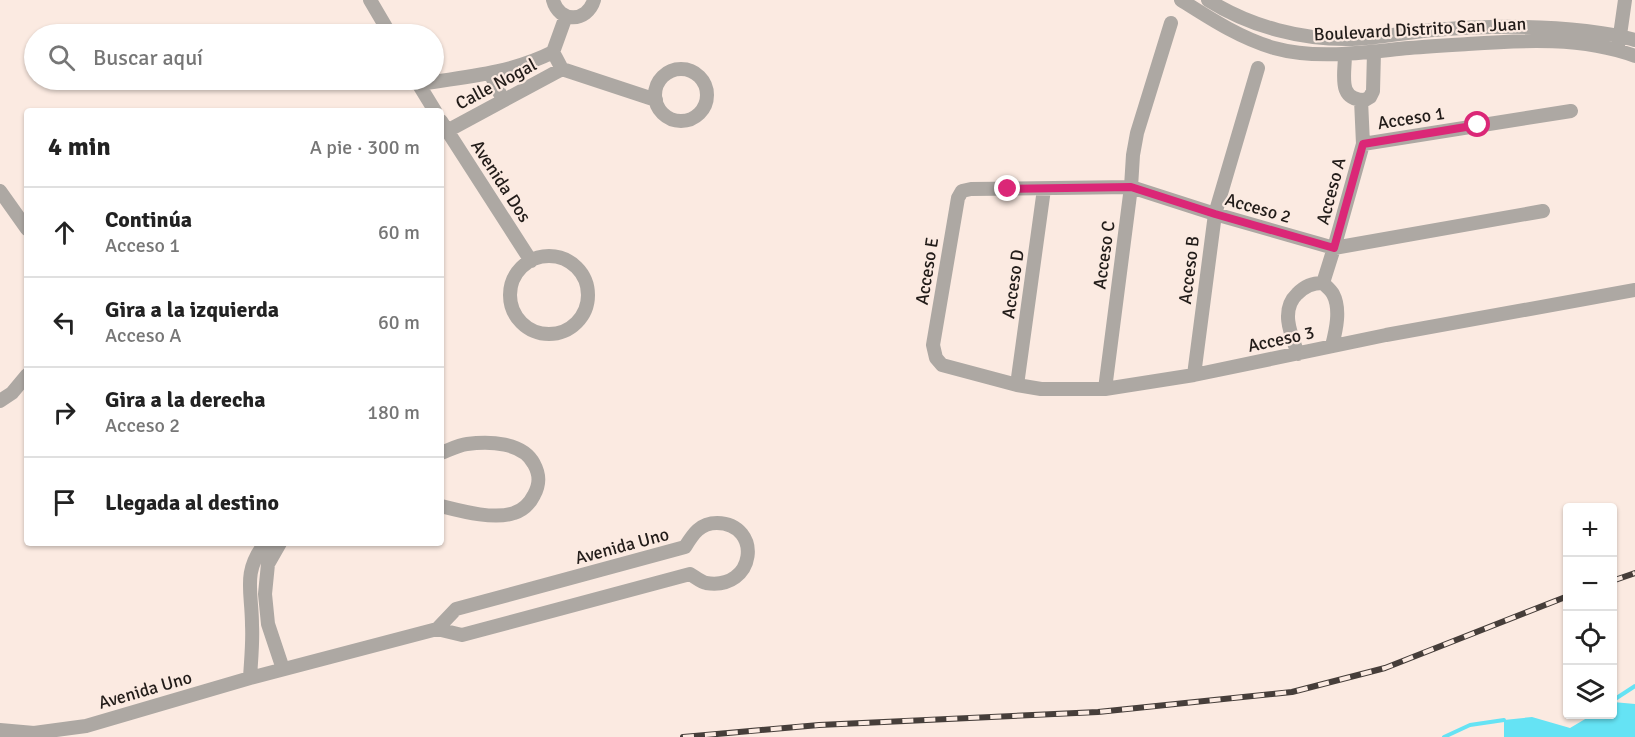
<!DOCTYPE html>
<html lang="es">
<head>
<meta charset="utf-8">
<style>
	body { margin:0; font-family:Signika,sans-serif; background:#f2f2f2; color:#222 }
	.controls { position:absolute; right:18px; bottom:18px; display:grid; overflow:hidden; border-radius:6px; box-shadow:0 2px 4px #0004 }
	.controls button { width:54px; height:54px; display:grid; place-items:center; padding:0; border:0; border-bottom:2px solid #e0e0e0; background:#fff; color:#222; font:30px sans-serif }
	.stop { position:absolute; width:18px; height:18px; margin:-14px; border:4px solid #db2777; border-radius:50%; background:#fff }
	.stop.end { background:#db2777; border-color:#fff; box-shadow:0 2px 6px #0008 }
	.list { margin:0; padding:0; list-style:none }
	h2 { display:flex; justify-content:space-between; align-items:center; height:78px; margin:0; padding:0 24px; font-size:26px }
	h2 small { font-size:20px; font-weight:400; color:#767676 }
	.list li { display:grid; grid-template-columns:39px 1fr auto; gap:18px; align-items:center; box-sizing:border-box; height:90px; padding:0 24px; border-top:2px solid #e0e0e0 }
	.list b { display:block; font-size:22px; white-space:nowrap }
	.list p { margin:0; font-size:20px; white-space:nowrap; color:#767676 }
	.list em { font-size:20px; font-style:normal; color:#767676 }
	.icon { flex:none; width:33px; height:33px; fill:none; stroke:currentColor; stroke-width:2; stroke-linecap:round; stroke-linejoin:round }
	.map { position:relative; flex:none; width:1635px; height:737px; overflow:hidden }
	.search { position:absolute; background:#fff; box-shadow:0 2px 4px #0004; left:24px; top:24px; width:420px; height:66px; display:flex; align-items:center; gap:15px; box-sizing:border-box; padding:0 21px; border-radius:33px; color:#767676; font-size:22px }
	.panel { position:absolute; background:#fff; box-shadow:0 2px 4px #0004; left:24px; top:108px; width:420px; height:438px; border-radius:6px }
	.map>svg:first-child { display:block }
	.water { fill:#65e3f4 }
	.lines { fill:none; stroke-linecap:round; stroke-linejoin:round }
	.stream { stroke:#65e3f4; stroke-width:4 }
	.minor { stroke:#ada8a3; stroke-width:14 }
	.rail-casing { stroke:#463e3a; stroke-width:6 }
	.rail { stroke:#fbeae1; stroke-width:4; stroke-dasharray:11; stroke-linecap:butt }
	.route { stroke:#db2777; stroke-width:8 }
	.labels { text-anchor:middle; stroke-width:4.5; stroke-linejoin:round; paint-order:stroke }
	.street-label { font-size:18px; fill:#221c19; stroke:#fbeae1 }
</style>
</head>
<body>
<div class="map">
<svg width="1635" height="737" viewBox="0 0 1635 737">
	<rect width="100%" height="100%" fill="#fbeae1"/>
	<path class="water" d="M1613,702L1635,704V737H1504V720L1532,717L1570,728L1592,715L1612,714Z"/>
	<g class="lines">
		<path class="stream" d="M1612,701L1635,686
			M1444,737L1470,725L1504,720"/>
		<path class="minor" d="M370,0L390,34
			M553,0C559,23 587,23 594,0
			M1181,0C1211,19 1240,38 1274,48C1317,60 1366,52 1409,48C1429,46 1449,45 1468,44C1523,40 1583,37 1635,56
			M1208,0C1251,27 1302,40 1352,39C1380,38 1407,32 1434,30C1485,26 1535,25 1586,31C1602,33 1619,35 1635,40
			M566,16L553,52L562,69L656,100
			M1619,42L1625,0
			M1345,54C1345,75 1337,100 1365,100L1370,97L1373,91L1374,52
			M655 95a26 26 0 1 1 52 0a26 26 0 1 1-52 0Z
			M490,73L503,100
			M416,80L435,111
			M419,84C465,77 512,73 553,52
			M441,121L531,261
			M447,131L562,69
			M1363,144L1571,111
			M0,191L27,229
			M1543,211L1334,248L1215,214L1131,187L971,189L962,191L958,198L933,345L936,358L942,365L1017,385L1041,389H1105L1194,375L1386,335L1635,290
			M510 295a39 39 0 1 1 78 0a39 39 0 1 1-78 0Z
			M1323,283L1334,248L1363,144L1361,100
			M1298,354C1291,335 1280,310 1297,294C1305,286 1312,283 1323,283C1326,286 1331,290 1333,294C1341,309 1336,330 1332,346
			M1194,375L1215,214L1258,68
			M1017,385L1044,189
			M1105,389L1131,187L1133,155L1137,133L1171,23
			M0,401L12,393L27,375
			M441,453C449,450 459,445 467,444C489,441 523,442 534,464C540,475 540,484 534,495C530,503 524,510 514,513C494,520 461,511 441,506
			M280,543L268,564L265,594L268,624L283,669
			M250,678C251,660 253,642 252,625C252,591 242,573 265,543
			M0,730L34,733L86,726L250,678L437,629L462,635L690,574C695,577 701,582 706,583C756,591 763,524 717,523C700,523 693,534 685,547L456,609L437,629"/>
		<defs>
			<path id="rail" d="M1612,581L1635,573
				M683,737L819,725L1098,712L1292,692L1385,668L1568,596"/>
		</defs>
		<use href="#rail" class="rail-casing"/>
		<use href="#rail" class="rail"/>
	</g>
	<g class="lines">
		<path class="route" d="M1008,189L1131,187L1215,214L1334,248L1363,144L1478,125"/>
	</g>
	<g class="labels">
		<g class="street-label">
			<text transform="translate(1420 29) rotate(-3)" y="6">Boulevard Distrito San Juan</text>
			<text transform="translate(496 84) rotate(-28)" y="6">Calle Nogal</text>
			<text transform="translate(1411 118) rotate(-9)" y="6">Acceso 1</text>
			<text transform="translate(501 181) rotate(57)" y="6">Avenida Dos</text>
			<text transform="translate(1331 191) rotate(-75)" y="6">Acceso A</text>
			<text transform="translate(1258 208) rotate(16)" y="6">Acceso 2</text>
			<text transform="translate(1104 255) rotate(-82)" y="6">Acceso C</text>
			<text transform="translate(1189 270) rotate(-83)" y="6">Acceso B</text>
			<text transform="translate(927 271) rotate(-81)" y="6">Acceso E</text>
			<text transform="translate(1013 284) rotate(-82)" y="6">Acceso D</text>
			<text transform="translate(1281 339) rotate(-12)" y="6">Acceso 3</text>
			<text transform="translate(622 546) rotate(-15)" y="6">Avenida Uno</text>
			<text transform="translate(145 690) rotate(-16)" y="6">Avenida Uno</text>
		</g>
	</g>
</svg>
<div class="controls">
<button>+</button>
<button>−</button>
<button><svg class="icon" aria-label="locate" viewBox="0 0 24 24"><circle cx="12" cy="12" r="6"/><path d="M12 2v4M12 18v4M2 12h4M18 12h4"/></svg></button>
<button><svg class="icon" aria-label="layers" viewBox="0 0 24 24"><path d="M12 4l9 5-9 5-9-5zM3 14l9 5 9-5"/></svg></button>
</div>
<div class="stop" style="left:1478px;top:125px"></div>
<div class="stop end" style="left:1008px;top:189px"></div>
<div class="search"><svg class="icon" aria-label="search" viewBox="0 0 24 24"><circle cx="10" cy="10" r="6"/><path d="M15 15l6 6"/></svg>Buscar aquí</div>
<section class="panel">
<h2>4 min<small>A pie · 300 m</small></h2>
<ul class="list">
<li><svg class="icon" aria-label="ahead" viewBox="0 0 24 24"><path d="M12 20V5M6 11l6-6 6 6"/></svg><div><b>Continúa</b><p>Acceso 1</p></div><em>60 m</em></li>
<li><svg class="icon" aria-label="left" viewBox="0 0 24 24"><path d="M17 20v-9H6M10 6l-5 5 5 5"/></svg><div><b>Gira a la izquierda</b><p>Acceso A</p></div><em>60 m</em></li>
<li><svg class="icon" aria-label="right" viewBox="0 0 24 24"><path d="M7 20v-9h11M14 6l5 5-5 5"/></svg><div><b>Gira a la derecha</b><p>Acceso 2</p></div><em>180 m</em></li>
<li><svg class="icon" aria-label="arrive" viewBox="0 0 24 24"><path d="M6 21V4h12l-3 4 3 4H6"/></svg><div><b>Llegada al destino</b></div></li>
</ul>
</section>
</div>
</body>
</html>
